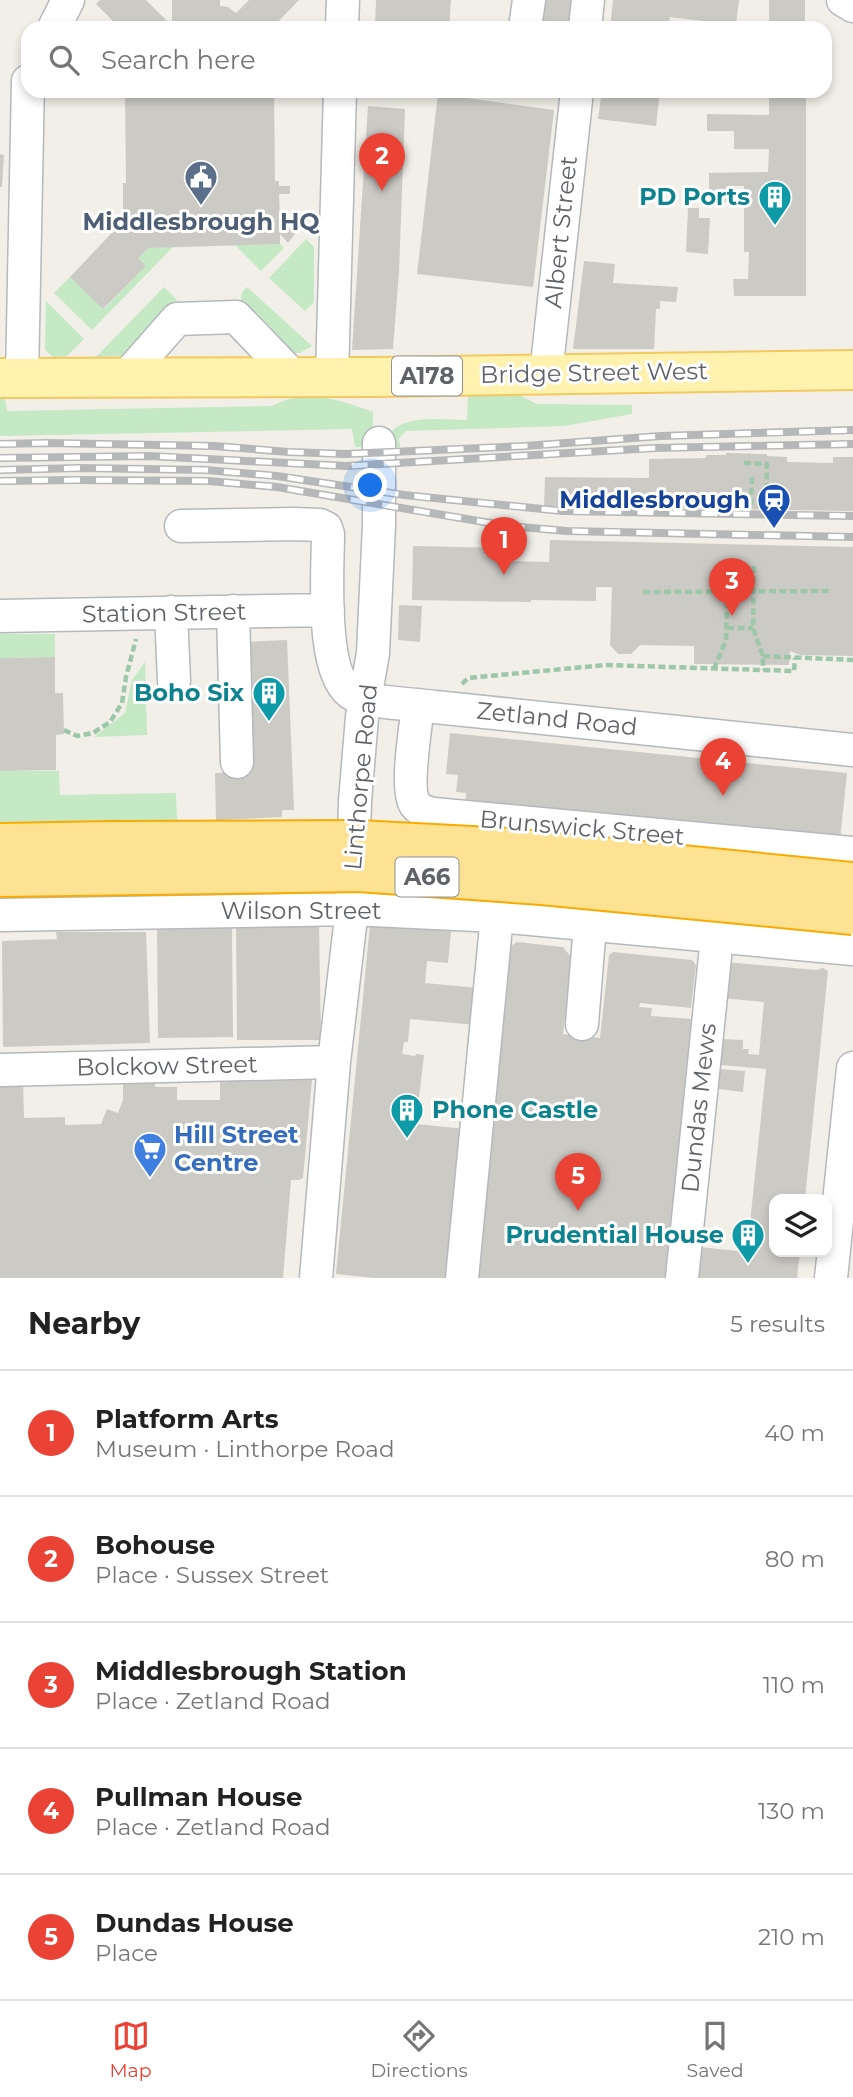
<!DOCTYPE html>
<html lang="en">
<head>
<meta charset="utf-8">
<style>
	body { margin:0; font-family:Montserrat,sans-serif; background:#f6f6f6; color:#222 }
	.controls { position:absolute; right:21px; bottom:21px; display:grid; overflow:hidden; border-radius:14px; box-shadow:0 4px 10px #0003 }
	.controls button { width:63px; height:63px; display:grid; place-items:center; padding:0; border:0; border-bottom:2px solid #e0e0e0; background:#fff; color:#222; font:35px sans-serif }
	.you { position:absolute; left:371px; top:486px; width:24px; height:24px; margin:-18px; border:5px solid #fff; border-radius:50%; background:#1a73e8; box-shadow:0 0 0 10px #1a73e833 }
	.badge { display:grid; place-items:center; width:46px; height:46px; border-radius:50%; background:#ea4335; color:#fff; font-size:23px; font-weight:700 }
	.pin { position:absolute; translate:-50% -58px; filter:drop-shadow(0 2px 4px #0008) }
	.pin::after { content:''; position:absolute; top:37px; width:24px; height:21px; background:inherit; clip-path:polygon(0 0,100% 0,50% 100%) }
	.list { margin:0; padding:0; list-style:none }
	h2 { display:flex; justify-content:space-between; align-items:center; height:91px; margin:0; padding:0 28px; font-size:30px }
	h2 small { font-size:23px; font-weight:400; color:#767676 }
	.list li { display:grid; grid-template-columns:46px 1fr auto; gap:21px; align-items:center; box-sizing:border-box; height:126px; padding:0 28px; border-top:2px solid #e0e0e0 }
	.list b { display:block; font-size:26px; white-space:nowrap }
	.list p { margin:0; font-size:23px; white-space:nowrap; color:#767676 }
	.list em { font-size:23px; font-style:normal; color:#767676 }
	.icon { flex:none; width:38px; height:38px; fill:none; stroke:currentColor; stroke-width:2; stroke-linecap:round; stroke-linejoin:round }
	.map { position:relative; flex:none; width:853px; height:1278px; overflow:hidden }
	.search { position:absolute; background:#fff; box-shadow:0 4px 10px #0003; left:21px; right:21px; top:21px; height:77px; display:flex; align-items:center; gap:18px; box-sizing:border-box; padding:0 24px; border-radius:21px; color:#767676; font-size:26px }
	.sheet { height:721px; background:#fff }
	nav { display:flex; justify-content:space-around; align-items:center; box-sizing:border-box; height:98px; border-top:2px solid #e0e0e0; background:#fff; font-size:19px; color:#767676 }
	nav a { display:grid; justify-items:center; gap:4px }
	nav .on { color:#ea4335 }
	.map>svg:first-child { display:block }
	.green { fill:#c5e8c5 }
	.building { fill:#cccac5 }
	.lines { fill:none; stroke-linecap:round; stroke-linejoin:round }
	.minor-casing { stroke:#b5b8bc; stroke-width:35 }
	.major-casing { stroke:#f2c960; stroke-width:42 }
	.path { stroke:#9cc7a9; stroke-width:4.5; stroke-dasharray:7 3.5; stroke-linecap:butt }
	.minor { stroke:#fff; stroke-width:32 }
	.major { stroke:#fff2af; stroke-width:38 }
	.rail-casing { stroke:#b6b7b8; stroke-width:8 }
	.rail { stroke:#fff; stroke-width:5; stroke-dasharray:16; stroke-linecap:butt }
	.highway-bridge-casing { stroke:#f9ab00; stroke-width:42; stroke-linecap:butt }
	.highway-bridge { stroke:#fde293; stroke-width:38 }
	.labels { text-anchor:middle; stroke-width:6; stroke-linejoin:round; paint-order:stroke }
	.shield { fill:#fff; stroke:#8f9295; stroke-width:2 }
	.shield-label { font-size:23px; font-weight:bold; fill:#5f6368 }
	.culture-label { font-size:24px; font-weight:bold; fill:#0d838f; stroke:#fff; text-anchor:end }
	.service-label { font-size:24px; font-weight:bold; fill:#4e5e75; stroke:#fff }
	.street-label { font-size:24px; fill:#5f6368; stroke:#fff }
	.transit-label { font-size:24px; font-weight:bold; fill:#164399; stroke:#fff; text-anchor:end }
	.shop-label { font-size:24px; font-weight:bold; fill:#366cbe; stroke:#fff; text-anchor:start }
</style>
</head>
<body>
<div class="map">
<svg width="853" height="1278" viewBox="0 0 853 1278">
	<rect width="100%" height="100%" fill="#f1efe8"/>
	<path class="green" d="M306,239L314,247V302L305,311L269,278Z
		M280,244L284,248L261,271L235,245Z
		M173,247L92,330L54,293L70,277L104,309L146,266L138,258L149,248Z
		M164,287L177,300L123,356L96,357Z
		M247,287L312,346L300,353H292C283,345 247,315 243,306C239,298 241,292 247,287Z
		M46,301L84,339L67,356L53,357L45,350Z
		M468,395H519L537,404L632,405V414L564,426L406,431L399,438L400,447H387C387,444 387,440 389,436C400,413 446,420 467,420Z
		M5,397L7,411L272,406C306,388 340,400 373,412V447H355L352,429L0,436V398Z
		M0,634H55V657L0,658Z
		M145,662L147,735L94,737L125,713L132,680Z
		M0,771H59L60,795L176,793L177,820L0,822Z"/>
	<path class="building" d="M100,0H146L172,26V0H220V6L228,7L236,13L249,0H299L272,28H120L96,4Z
		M376,0H451L449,28H375Z
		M522,0H573L569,28H519Z
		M613,0H739L736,25L670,17L668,28H610Z
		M769,0H805V28H769Z
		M125,91H274L275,181H279V186H290V194H279L280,219L295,234L288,243L280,234V244L149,248L138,258L146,266L103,309L70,277L123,221V183H126Z
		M602,91H660L656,126L598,119Z
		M769,91H806V296H734L733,279H748L749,252H744V186H727V202H719L709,197V173L768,172L769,149H734V131H707V114L769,115Z
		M438,94L554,110L533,287L417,274Z
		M368,106L405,109L399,272L393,349L352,350Z
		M0,154L4,155L2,187H0Z
		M688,208H699V218H710L708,254L686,252Z
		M584,261L615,264L613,283L678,287L676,302L660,301V309H656L654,349H573Z
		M726,453L767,454V456L787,457V462L833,463V457H853V511L544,506L545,477L649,478V459L706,458V455H726Z
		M550,540L853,547V656L800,655L790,651L789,665L694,664V646L640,645L631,654H618L610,645L612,587H596V601L531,600V602L412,600L413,546L507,548V561L549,562Z
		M399,605L422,606L420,642L398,640Z
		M287,640L294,810H282V817L216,820L215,773L249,772L244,642Z
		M55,657V693H63L64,734L56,735V770L0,771V658Z
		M450,733L847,773L840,840L465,806L466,793L456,792L458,775L446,774Z
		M232,925L233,1037L158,1038L157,926Z
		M319,925L321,1040H237L236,926Z
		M370,925L451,931L448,963L427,961L425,983L479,988L476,1025L410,1019L408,1042H404L402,1054L415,1056L416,1054L424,1055L416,1124L466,1129L450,1278H375L336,1274Z
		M56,932H146L150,1043L3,1047L2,941L57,939Z
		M517,942L563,947L572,958L563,1034L600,1038L609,955L613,952L692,960L696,965L691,1008L640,1003L639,1007L652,1008L651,1016L693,1019L667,1278H475L504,950Z
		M725,962L817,970L823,968L828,971L805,1199H774V1252H800L797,1278H697L700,1247L747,1252L766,1069L720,1065L722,1039L743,1040V1049H749L748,1054L759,1055L764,1002L722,998Z
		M720,1069L745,1071L743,1092L718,1089Z
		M312,1080L303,1178L299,1180H291L283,1278H0V1083L23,1082L24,1118L65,1117V1125L101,1124L107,1109L118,1113L123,1100V1081H155V1087H177V1100H220V1081Z"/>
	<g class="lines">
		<defs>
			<path id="minor" d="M843,0L853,6
				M54,28L68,0
				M342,28L343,0
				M525,28L529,0
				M585,28L588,0
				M546,374L577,91
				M332,376L340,91
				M126,377L177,319L236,317L293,376
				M22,378L28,81
				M181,526L294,524L320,525L326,528L328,534C328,569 319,678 354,695C370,703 415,704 435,707L853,750
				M233,611L237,762
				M171,612L174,681
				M0,616L328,610
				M418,705C416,725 405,789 415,804C420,811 426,812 434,814L853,853
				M0,915L352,909L497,916L853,949
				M582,1024L590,925
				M0,1070L334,1062
				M316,1278L334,1062L352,909L355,801L362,717L373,653L379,525V443
				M462,1278L497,916
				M682,1278L717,937
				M831,1278L853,1068"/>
			<path id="major" d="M0,378L374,377L853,370"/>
		</defs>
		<use href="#minor" class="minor-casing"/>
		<use href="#major" class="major-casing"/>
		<path class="path" d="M744,463L767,464L766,506
			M751,505L752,477
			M754,566L753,628L763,656V670
			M728,584H741
			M643,592L829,591
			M727,628H753
			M763,656L853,660
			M714,669L726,640L728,565
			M462,684L468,678L605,665L794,671L795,658
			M64,730L77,736L93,733L110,722L122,703L126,677L136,639"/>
		<use href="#minor" class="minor"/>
		<use href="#major" class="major"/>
		<defs>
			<path id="rail" d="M0,444L47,443L214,446L289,452L346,454L525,446L661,436L853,430
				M0,458L149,456L346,466L655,448L853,444
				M0,470L79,468L206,470L277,476L404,495L562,511L853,516
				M0,481L75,480L209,481L277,487L508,526L567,531L853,537"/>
		</defs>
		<use href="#rail" class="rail-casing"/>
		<use href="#rail" class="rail"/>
		<defs>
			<path id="highway-bridge" d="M0,843L110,841L359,840L510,848L853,882
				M0,877L359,872L542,885L853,915"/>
		</defs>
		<use href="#highway-bridge" class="highway-bridge-casing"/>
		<use href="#highway-bridge" class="highway-bridge"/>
	</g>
	<defs>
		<symbol id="civic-pin" viewBox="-11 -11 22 30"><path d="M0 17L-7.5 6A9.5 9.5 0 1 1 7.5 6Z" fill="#5c6f8a" stroke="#fff"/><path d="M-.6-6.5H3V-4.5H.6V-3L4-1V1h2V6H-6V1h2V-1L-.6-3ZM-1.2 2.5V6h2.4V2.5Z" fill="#fff"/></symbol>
		<symbol id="building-pin" viewBox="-11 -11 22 30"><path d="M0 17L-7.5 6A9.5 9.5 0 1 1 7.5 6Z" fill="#0f9aa8" stroke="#fff"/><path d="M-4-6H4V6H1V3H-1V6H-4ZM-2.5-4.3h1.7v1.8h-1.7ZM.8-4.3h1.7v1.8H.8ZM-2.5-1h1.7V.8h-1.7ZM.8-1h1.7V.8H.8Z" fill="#fff"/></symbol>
		<symbol id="station-pin" viewBox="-11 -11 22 30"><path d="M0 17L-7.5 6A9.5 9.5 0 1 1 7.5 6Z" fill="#1a4fb4" stroke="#fff"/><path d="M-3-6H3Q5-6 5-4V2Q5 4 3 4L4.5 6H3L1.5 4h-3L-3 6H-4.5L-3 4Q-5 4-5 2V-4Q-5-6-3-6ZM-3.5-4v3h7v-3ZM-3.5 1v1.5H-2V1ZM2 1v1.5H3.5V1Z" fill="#fff"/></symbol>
		<symbol id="supermarket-pin" viewBox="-11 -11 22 30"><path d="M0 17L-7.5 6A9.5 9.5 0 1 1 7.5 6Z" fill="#3f7fe0" stroke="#fff"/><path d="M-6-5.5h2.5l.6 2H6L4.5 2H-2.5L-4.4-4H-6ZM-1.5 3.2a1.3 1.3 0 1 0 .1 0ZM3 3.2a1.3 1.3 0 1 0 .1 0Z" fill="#fff"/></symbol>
	</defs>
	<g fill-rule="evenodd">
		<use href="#civic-pin" x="182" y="158" width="38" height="52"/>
		<use href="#building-pin" x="756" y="178" width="38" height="52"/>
		<use href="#station-pin" x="755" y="481" width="38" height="52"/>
		<use href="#building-pin" x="250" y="674" width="38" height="52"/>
		<use href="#building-pin" x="388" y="1091" width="38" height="52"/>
		<use href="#supermarket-pin" x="131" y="1130" width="38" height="52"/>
		<use href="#building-pin" x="729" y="1216" width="38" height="52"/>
	</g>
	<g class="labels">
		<g class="shield">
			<rect x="392" y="356.5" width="70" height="39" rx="5"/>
			<rect x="395.5" y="857.5" width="63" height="39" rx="5"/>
		</g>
		<g class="shield-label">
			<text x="427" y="384">A178</text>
			<text x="427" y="885">A66</text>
		</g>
		<g class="culture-label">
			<text x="750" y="205">PD Ports</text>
			<text x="244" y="701">Boho Six</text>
			<text x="432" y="1118" text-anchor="start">Phone Castle</text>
			<text x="724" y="1243">Prudential House</text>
		</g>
		<g class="service-label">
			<text x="201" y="230">Middlesbrough HQ</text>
		</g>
		<g class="street-label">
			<text transform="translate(561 232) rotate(-84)" y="8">Albert Street</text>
			<text transform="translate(594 373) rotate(-1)" y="8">Bridge Street West</text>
			<text transform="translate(164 613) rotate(-1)" y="8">Station Street</text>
			<text transform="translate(557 719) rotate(6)" y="8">Zetland Road</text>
			<text transform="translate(361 777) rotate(-85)" y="8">Linthorpe Road</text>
			<text transform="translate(582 828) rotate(5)" y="8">Brunswick Street</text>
			<text x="301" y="919">Wilson Street</text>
			<text transform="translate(167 1066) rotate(-1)" y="8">Bolckow Street</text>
			<text transform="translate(699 1108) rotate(-84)" y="8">Dundas Mews</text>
		</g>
		<g class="transit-label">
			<text x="750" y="508">Middlesbrough</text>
		</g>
		<g class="shop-label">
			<text x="174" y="1143">Hill Street<tspan x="174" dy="28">Centre</tspan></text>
		</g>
	</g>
</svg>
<div class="controls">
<button><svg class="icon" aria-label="layers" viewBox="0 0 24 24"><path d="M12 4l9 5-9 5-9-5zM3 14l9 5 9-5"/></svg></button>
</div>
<div class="you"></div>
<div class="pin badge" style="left:504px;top:575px">1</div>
<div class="pin badge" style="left:382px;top:191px">2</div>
<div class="pin badge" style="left:732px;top:616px">3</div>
<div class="pin badge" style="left:723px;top:796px">4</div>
<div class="pin badge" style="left:578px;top:1211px">5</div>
<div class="search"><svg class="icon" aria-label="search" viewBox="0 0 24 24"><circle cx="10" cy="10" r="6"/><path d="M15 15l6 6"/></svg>Search here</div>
</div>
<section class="sheet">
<h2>Nearby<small>5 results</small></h2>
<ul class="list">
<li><span class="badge">1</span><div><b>Platform Arts</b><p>Museum · Linthorpe Road</p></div><em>40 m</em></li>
<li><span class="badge">2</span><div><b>Bohouse</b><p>Place · Sussex Street</p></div><em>80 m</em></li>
<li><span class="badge">3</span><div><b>Middlesbrough Station</b><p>Place · Zetland Road</p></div><em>110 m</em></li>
<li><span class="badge">4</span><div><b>Pullman House</b><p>Place · Zetland Road</p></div><em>130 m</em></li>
<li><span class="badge">5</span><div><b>Dundas House</b><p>Place</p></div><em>210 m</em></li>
</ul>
</section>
<nav>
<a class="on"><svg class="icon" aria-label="map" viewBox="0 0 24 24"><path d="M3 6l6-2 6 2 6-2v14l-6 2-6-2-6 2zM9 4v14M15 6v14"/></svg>Map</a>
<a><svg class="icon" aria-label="directions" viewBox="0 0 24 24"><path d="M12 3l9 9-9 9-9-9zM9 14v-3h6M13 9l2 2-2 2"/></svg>Directions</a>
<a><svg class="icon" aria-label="saved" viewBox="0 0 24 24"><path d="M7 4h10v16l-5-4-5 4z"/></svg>Saved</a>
</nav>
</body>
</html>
